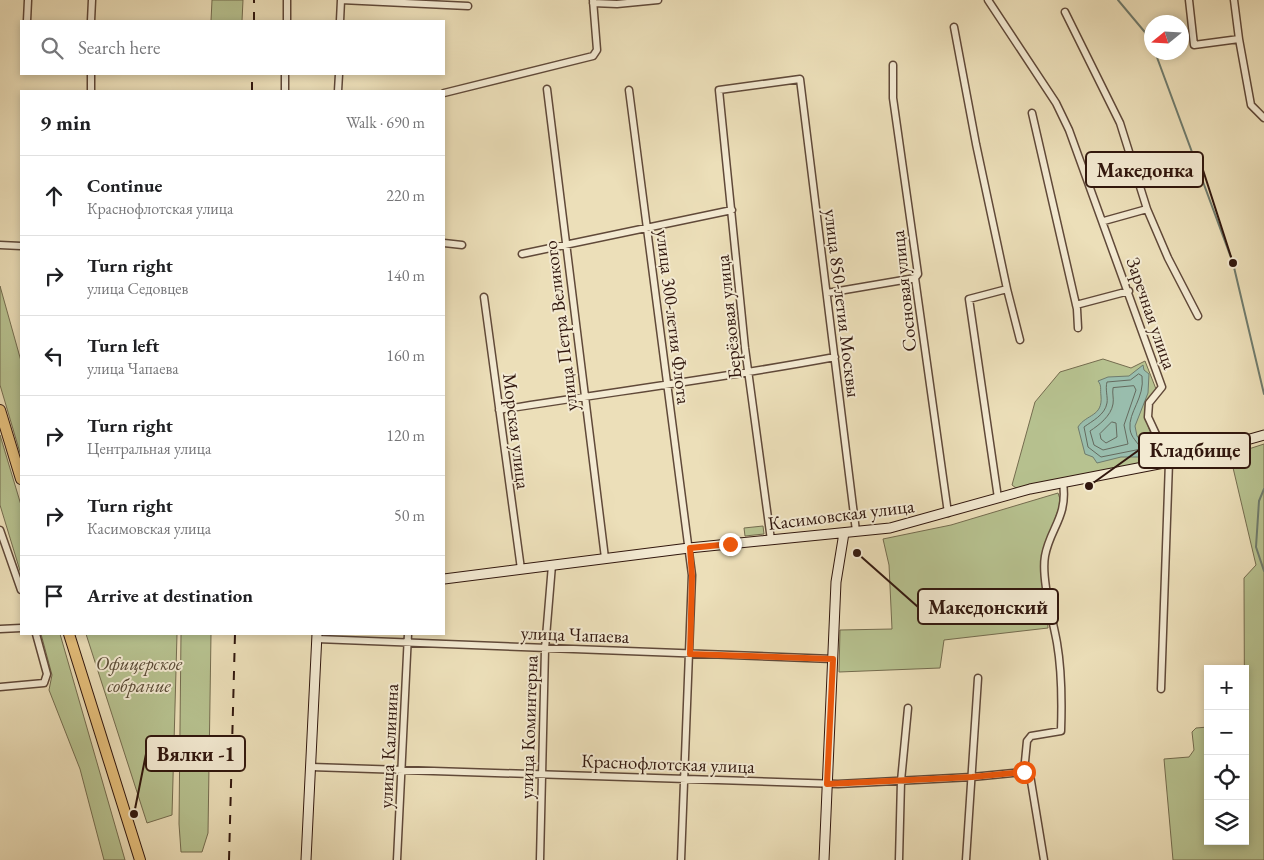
<!DOCTYPE html>
<html lang="en">
<head>
<meta charset="utf-8">
<style>
	body { margin:0; font-family:"EB Garamond",serif; background:#f2f2f2; color:#202124 }
	.controls { position:absolute; right:15px; bottom:15px; display:grid; overflow:hidden; border-radius:0px; box-shadow:0 2px 8px #0003 }
	.controls button { width:45px; height:45px; display:grid; place-items:center; padding:0; border:0; border-bottom:1px solid #e0e0e0; background:#fff; color:#202124; font:25px sans-serif }
	.compass { position:absolute; left:1144px; top:15px; width:45px; height:45px; border-radius:50%; background:#fff; box-shadow:0 2px 8px #0003; rotate:252deg }
	.stop { position:absolute; width:15px; height:15px; margin:-11px; border:4px solid #ea580c; border-radius:50%; background:#fff }
	.stop.end { background:#ea580c; border-color:#fff; box-shadow:0 1px 5px #0008 }
	.list { margin:0; padding:0; list-style:none }
	h2 { display:flex; justify-content:space-between; align-items:center; height:65px; margin:0; padding:0 20px; font-size:21px }
	h2 small { font-size:16px; font-weight:400; color:#757577 }
	.list li { display:grid; grid-template-columns:32px 1fr auto; gap:15px; align-items:center; box-sizing:border-box; height:80px; padding:0 20px; border-top:1px solid #e0e0e0 }
	.list b { display:block; font-size:19px; white-space:nowrap }
	.list p { margin:0; font-size:16px; white-space:nowrap; color:#757577 }
	.list em { font-size:16px; font-style:normal; color:#757577 }
	.icon { flex:none; width:28px; height:28px; fill:none; stroke:currentColor; stroke-width:2; stroke-linecap:round; stroke-linejoin:round }
	.map { position:relative; flex:none; width:1264px; height:860px; overflow:hidden }
	.search { position:absolute; background:#fff; box-shadow:0 2px 8px #0003; left:20px; top:20px; width:425px; height:55px; display:flex; align-items:center; gap:12px; box-sizing:border-box; padding:0 18px; border-radius:0px; color:#757577; font-size:19px }
	.panel { position:absolute; background:#fff; box-shadow:0 2px 8px #0003; left:20px; top:90px; width:425px; height:545px; border-radius:0px }
	.map>svg:first-child { display:block }
	.green { fill:#b7c290; stroke:#746c4f }
	.water { fill:#99bdad; stroke:#6f7b6d }
	.lines { fill:none; stroke-linecap:round; stroke-linejoin:round }
	.shore { stroke:#656a5e; stroke-width:1 }
	.stream { stroke:#6f7b6d; stroke-width:2 }
	.street-casing { stroke:#604939; stroke-width:9 }
	.secondary-casing { stroke:#31170e; stroke-width:11 }
	.primary-casing { stroke:#31170e; stroke-width:12 }
	.street { stroke:#f3ead2; stroke-width:6 }
	.secondary { stroke:#f3ead2; stroke-width:9 }
	.primary { stroke:#e6c07c; stroke-width:10 }
	.rail { stroke:#31170e; stroke-width:2; stroke-dasharray:9 9; stroke-linecap:butt }
	.route { stroke:#ea580c; stroke-width:6 }
	.labels { text-anchor:middle; stroke-width:4; stroke-linejoin:round; paint-order:stroke }
	.street-label { font-size:19px; fill:#31170e; stroke:#f3ead2 }
	.park-label { font-size:19px; font-style:italic; fill:#594a35; stroke:#f3ead2 }
	.leader { fill:none; stroke:#31170e; stroke-width:2 }
	.callout-dot { fill:#31170e; stroke:#f3ead2; stroke-width:2 }
	.callout { fill:#f3ead2; stroke:#31170e; stroke-width:2 }
	.callout-label { font-size:20px; text-anchor:middle; font-weight:bold; fill:#31170e }
</style>
</head>
<body>
<div class="map">
<svg width="1264" height="860" viewBox="0 0 1264 860">
	<rect width="100%" height="100%" fill="#ecdfb9"/>
	<filter id="stains"><feTurbulence type="fractalNoise" baseFrequency=".004" numOctaves="4"/><feColorMatrix values="0 0 0 0 .2 0 0 0 0 .09 0 0 0 0 .02 0 0 0 .5 -.17"/></filter>
	<radialGradient id="worn" r=".72"><stop offset=".6" stop-color="#630" stop-opacity="0"/><stop offset="1" stop-color="#630" stop-opacity=".3"/></radialGradient>
	<path class="green" d="M212,0H243L242,21H211Z
		M0,286L21,361V456L0,385Z
		M1103,359L1131,368L1145,361L1156,389C1135,417 1152,433 1165,460L1016,488L1012,485L1035,402L1060,372Z
		M0,435L21,505V574L0,505Z
		M1264,444V860H1173L1164,759L1189,757L1194,750L1192,732L1196,728L1208,727V841H1245L1244,578L1256,565L1230,455Z
		M1058,493L1061,502L1042,556L1048,628L944,640L940,668L839,672L840,630L892,629L889,565L883,539L951,525Z
		M763,526L764,534L745,536L744,528Z
		M41,634H60L125,860H104L80,769L49,690L52,675Z
		M86,634H177L172,815L147,823Z
		M181,634H211L208,833L202,852H181L179,824Z"/>
	<path class="water" d="M1143,365L1144,370L1149,374L1148,393L1135,426L1137,436L1151,453L1145,457H1121L1097,463L1093,457L1085,454L1078,427C1086,414 1103,417 1101,396C1100,389 1102,386 1098,381L1108,377L1129,376Z"/>
	<g class="lines">
		<path class="shore" d="M1139,374L1142,376C1145,398 1128,412 1130,429C1131,438 1138,442 1141,449L1101,457L1088,447L1084,427C1092,421 1105,415 1107,403C1108,397 1105,389 1107,382L1130,380Z
			M1134,386L1136,390L1124,425L1128,444L1103,450L1094,445L1090,431C1099,425 1111,416 1113,404C1114,398 1112,394 1113,388Z
			M1112,422L1116,423L1117,437L1106,443L1101,439L1100,434Z"/>
		<path class="stream" d="M1118,0L1149,37L1152,43
			M1155,52L1233,263L1264,394
			M1264,489L1259,501L1256,547L1264,571"/>
		<defs>
			<path id="street" d="M341,0L468,6
				M988,0L1056,103L1069,130L1162,387L1149,403L1148,417L1169,462L1161,689
				M1189,0L1194,45L1239,39L1251,105L1264,118
				M1234,0L1239,39
				M593,3L617,4L658,0
				M1065,12L1120,123L1147,209
				M27,21L28,0
				M91,21L92,0
				M287,21V0
				M340,21L341,0
				M954,27L976,144L1007,289
				M893,65V98L918,274L915,278L948,513
				M547,89L605,558
				M629,90L692,575L681,860
				M91,91V74
				M285,91V74
				M338,91L339,74
				M444,93L593,56L597,50L593,0
				M1032,113L1077,309L1078,328
				M1104,221L1147,209L1168,258L1198,316
				M444,243L462,245
				M0,245L21,246
				M522,254L732,210
				M827,293L915,278
				M484,297L521,569
				M1076,305L1129,291
				M499,410C611,392 723,378 835,357
				M998,498L969,299L1007,289L1020,340
				M0,530L21,590
				M771,540L745,348L719,90L800,79L856,531
				M0,629L21,628
				M317,639L833,659
				M0,687L44,683L47,674L36,634
				M311,767L838,784L972,777L1024,772
				M397,860L408,634
				M540,860L545,649L552,565
				M899,860L901,781L908,708
				M966,860L978,678
				M1044,860L1030,775L1024,772L1027,741L1031,736L1061,731C1062,702 1062,672 1057,643C1053,620 1041,579 1045,556C1050,528 1068,517 1063,483"/>
			<path id="secondary" d="M444,579L689,548L890,528L1030,489L1169,462L1264,435
				M306,860L317,634
				M824,860L836,582L844,533"/>
			<path id="primary" d="M0,410L21,479
				M69,634L140,860"/>
		</defs>
		<use href="#street" class="street-casing"/>
		<use href="#secondary" class="secondary-casing"/>
		<use href="#primary" class="primary-casing"/>
		<use href="#street" class="street"/>
		<use href="#secondary" class="secondary"/>
		<use href="#primary" class="primary"/>
		<path class="rail" d="M254,21V0
			M252,91V74
			M229,860L235,634"/>
	</g>
	<g class="lines">
		<path class="route" d="M730,544L690,548L692,576L690,654L833,659L827,784L972,777L1024,772"/>
	</g>
	<g class="labels">
		<g class="street-label">
			<text transform="translate(903 291) rotate(-96)" y="7">Сосновая улица</text>
			<text transform="translate(843 303) rotate(83)" y="7">улица 850-летия Москвы</text>
			<text transform="translate(1152 313) rotate(71)" y="7">Заречная улица</text>
			<text transform="translate(674 317) rotate(83)" y="7">улица 300-летия Флота</text>
			<text transform="translate(728 317) rotate(-96)" y="7">Берёзовая улица</text>
			<text transform="translate(560 326) rotate(-97)" y="7">улица Петра Великого</text>
			<text transform="translate(517 431) rotate(83)" y="7">Морская улица</text>
			<text transform="translate(841 514) rotate(-7)" y="7">Касимовская улица</text>
			<text transform="translate(575 634) rotate(2)" y="7">улица Чапаева</text>
			<text transform="translate(528 727) rotate(-88)" y="7">улица Коминтерна</text>
			<text transform="translate(388 746) rotate(-87)" y="7">улица Калинина</text>
			<text transform="translate(668 763) rotate(2)" y="7">Краснофлотская улица</text>
		</g>
		<g class="park-label">
			<text x="139" y="670">Офицерское<tspan x="139" dy="22">собрание</tspan></text>
		</g>
	</g>
	<path class="leader" d="M1233 263L1203 170M1089 486L1139 450M857 553L918 607M134 814L146 754"/>
	<g class="callout-dot">
		<circle cx="1233" cy="263" r="5"/>
		<circle cx="1089" cy="486" r="5"/>
		<circle cx="857" cy="553" r="5"/>
		<circle cx="134" cy="814" r="5"/>
	</g>
	<g class="callout">
		<rect x="1086" y="152" width="117" height="35" rx="5"/>
		<rect x="1139" y="433" width="111" height="35" rx="5"/>
		<rect x="918" y="589" width="140" height="35" rx="5"/>
		<rect x="146" y="736" width="99" height="35" rx="5"/>
	</g>
	<g class="callout-label">
		<text x="1145" y="177">Македонка</text>
		<text x="1195" y="457">Кладбище</text>
		<text x="988" y="614">Македонский</text>
		<text x="196" y="761">Вялки -1</text>
	</g>
	<rect width="100%" height="100%" filter="url(#stains)"/>
	<rect width="100%" height="100%" fill="url(#worn)"/>
</svg>
<div class="controls">
<button>+</button>
<button>−</button>
<button><svg class="icon" aria-label="locate" viewBox="0 0 24 24"><circle cx="12" cy="12" r="6"/><path d="M12 2v4M12 18v4M2 12h4M18 12h4"/></svg></button>
<button><svg class="icon" aria-label="layers" viewBox="0 0 24 24"><path d="M12 4l9 5-9 5-9-5zM3 14l9 5 9-5"/></svg></button>
</div>
<svg class="compass" viewBox="-18 -18 36 36"><path d="M0-13l5 13h-10z" fill="#e53935"/><path d="M0 13l5-13h-10z" fill="#757577"/></svg>
<div class="stop" style="left:1024px;top:772px"></div>
<div class="stop end" style="left:730px;top:544px"></div>
<div class="search"><svg class="icon" aria-label="search" viewBox="0 0 24 24"><circle cx="10" cy="10" r="6"/><path d="M15 15l6 6"/></svg>Search here</div>
<section class="panel">
<h2>9 min<small>Walk · 690 m</small></h2>
<ul class="list">
<li><svg class="icon" aria-label="ahead" viewBox="0 0 24 24"><path d="M12 20V5M6 11l6-6 6 6"/></svg><div><b>Continue</b><p>Краснофлотская улица</p></div><em>220 m</em></li>
<li><svg class="icon" aria-label="right" viewBox="0 0 24 24"><path d="M7 20v-9h11M14 6l5 5-5 5"/></svg><div><b>Turn right</b><p>улица Седовцев</p></div><em>140 m</em></li>
<li><svg class="icon" aria-label="left" viewBox="0 0 24 24"><path d="M17 20v-9H6M10 6l-5 5 5 5"/></svg><div><b>Turn left</b><p>улица Чапаева</p></div><em>160 m</em></li>
<li><svg class="icon" aria-label="right" viewBox="0 0 24 24"><path d="M7 20v-9h11M14 6l5 5-5 5"/></svg><div><b>Turn right</b><p>Центральная улица</p></div><em>120 m</em></li>
<li><svg class="icon" aria-label="right" viewBox="0 0 24 24"><path d="M7 20v-9h11M14 6l5 5-5 5"/></svg><div><b>Turn right</b><p>Касимовская улица</p></div><em>50 m</em></li>
<li><svg class="icon" aria-label="arrive" viewBox="0 0 24 24"><path d="M6 21V4h12l-3 4 3 4H6"/></svg><div><b>Arrive at destination</b></div></li>
</ul>
</section>
</div>
</body>
</html>
